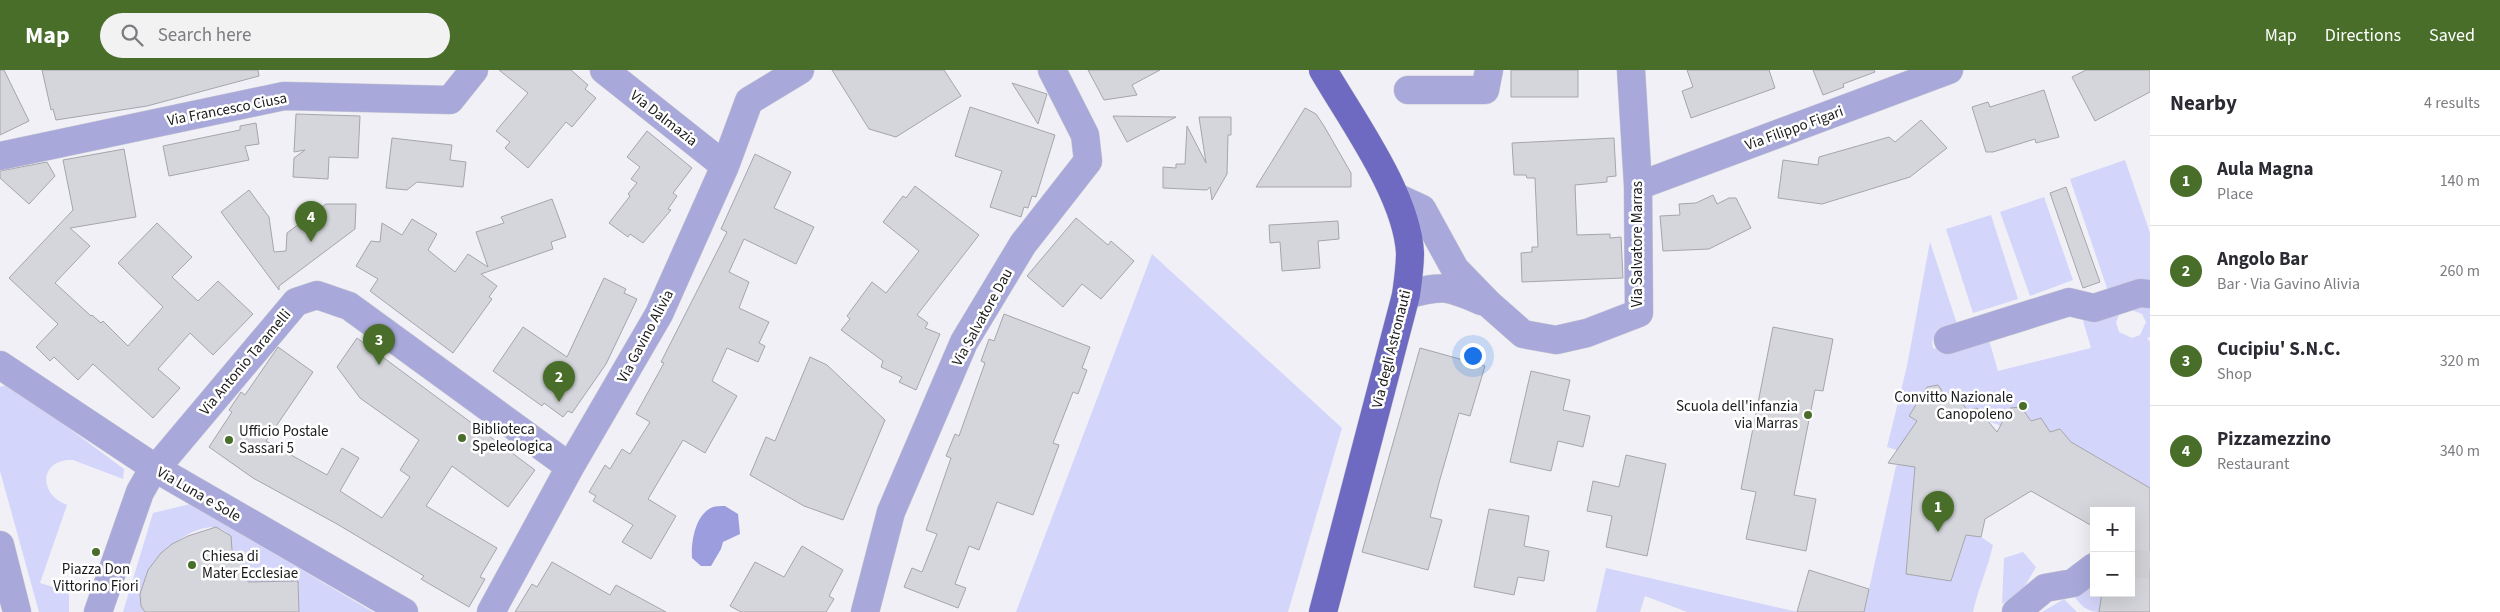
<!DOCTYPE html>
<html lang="en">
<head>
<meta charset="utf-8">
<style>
	body { margin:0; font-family:"Source Sans 3",sans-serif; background:#f2f2f3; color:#2b2b33 }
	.controls { position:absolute; right:15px; bottom:15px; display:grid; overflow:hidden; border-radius:0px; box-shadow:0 5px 20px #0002 }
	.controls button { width:45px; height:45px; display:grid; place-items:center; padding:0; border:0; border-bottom:1px solid #e1e1e2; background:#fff; color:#2b2b33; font:25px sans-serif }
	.you { position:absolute; left:1472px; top:285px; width:18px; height:18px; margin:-12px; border:4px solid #fff; border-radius:50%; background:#1a73e8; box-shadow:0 0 0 8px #1a73e833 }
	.badge { display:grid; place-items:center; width:32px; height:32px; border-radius:50%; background:#486e29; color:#fff; font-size:16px; font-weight:700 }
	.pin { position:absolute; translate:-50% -41px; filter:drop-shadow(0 1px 2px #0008) }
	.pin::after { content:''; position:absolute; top:26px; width:18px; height:15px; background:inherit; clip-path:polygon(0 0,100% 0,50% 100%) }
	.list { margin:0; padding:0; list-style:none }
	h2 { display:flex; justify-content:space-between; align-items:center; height:65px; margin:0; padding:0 20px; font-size:21px }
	h2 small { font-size:16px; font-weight:400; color:#7c7c81 }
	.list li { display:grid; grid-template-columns:32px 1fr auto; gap:15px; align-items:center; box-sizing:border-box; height:90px; padding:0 20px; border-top:1px solid #e1e1e2 }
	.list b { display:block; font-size:19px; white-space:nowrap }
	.list p { margin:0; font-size:16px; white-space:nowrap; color:#7c7c81 }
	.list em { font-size:16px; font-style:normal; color:#7c7c81 }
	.icon { flex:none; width:28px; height:28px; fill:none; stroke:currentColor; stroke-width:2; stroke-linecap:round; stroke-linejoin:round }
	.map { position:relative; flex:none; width:2150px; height:542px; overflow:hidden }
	header { display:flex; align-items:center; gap:30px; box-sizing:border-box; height:70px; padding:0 25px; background:#486e29; color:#fff }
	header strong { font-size:24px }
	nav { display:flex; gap:28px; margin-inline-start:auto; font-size:18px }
	.search { width:350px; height:45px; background:#f2f2f3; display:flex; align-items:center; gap:12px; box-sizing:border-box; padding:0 18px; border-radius:28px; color:#7c7c81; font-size:19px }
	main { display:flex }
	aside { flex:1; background:#fff }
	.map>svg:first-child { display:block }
	.green { fill:#d4d5fa; fill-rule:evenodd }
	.water { fill:#9c9dde }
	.building { fill:#d5d6dc; stroke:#a5a5ab }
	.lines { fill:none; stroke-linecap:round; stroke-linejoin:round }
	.minor-tunnel { stroke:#d0d0d5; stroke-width:28; stroke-dasharray:28 14; stroke-linecap:butt }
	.minor-casing { stroke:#ceced3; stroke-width:29 }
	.major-casing { stroke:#ceced3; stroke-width:29 }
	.minor { stroke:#a8a9da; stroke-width:28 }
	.major { stroke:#6e6ac1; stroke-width:28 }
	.poi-dot { fill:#486e29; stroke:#fff; stroke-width:2 }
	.labels { text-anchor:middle; stroke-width:5; stroke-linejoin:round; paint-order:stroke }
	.street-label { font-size:15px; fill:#1a1a1c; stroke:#fff }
	.poi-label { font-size:15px; fill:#1a1a1c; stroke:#fff; text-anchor:start }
</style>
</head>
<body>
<header>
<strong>Map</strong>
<div class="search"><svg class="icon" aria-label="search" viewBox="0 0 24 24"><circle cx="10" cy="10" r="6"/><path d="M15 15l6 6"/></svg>Search here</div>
<nav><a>Map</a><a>Directions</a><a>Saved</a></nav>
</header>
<main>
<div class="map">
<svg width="2150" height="542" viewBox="0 0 2150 542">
	<rect width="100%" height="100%" fill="#f0f0f6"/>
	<path class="green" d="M2125,90L2150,163V210L2109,224L2070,109Z
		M2044,127L2073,210L2030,226L2000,142Z
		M1991,145L2018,229L1973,243L1946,159Z
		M1930,172L1959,260L1947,259L1935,264L1932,272L1933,278L1947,281L1971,264L2053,239L2078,240L2092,245L2142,228L2150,231V267L2147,268L2150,272V418L2071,372L2060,359L2050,362L2041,349L2031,351L2021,337L2010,338L2001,356L1988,351L1977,338L1967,340L1958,327L1948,330L1938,315L1927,317L1909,346L1917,351L1906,367L1920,375L1900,381L1887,377L1907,296ZM2129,239L2142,244L2146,252L2140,265L2132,268L2119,262L2116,252L2120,243ZM2081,244L2091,278L1998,301L1989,270Z
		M1152,184L1342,358L1288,542H1016Z
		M9,314L124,399L123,409L73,390C40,388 37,424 67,435L40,513L69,522V542H39L0,401V317Z
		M1923,385L1910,459L1906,503L1951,511L1966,465L1981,467L1993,475C1988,498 1978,519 1973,542H1864L1896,396Z
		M190,434L373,542H299L298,511H265L248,527L247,499L240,490H232L231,466C227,463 223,459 218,458C187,450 124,509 145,542H123L153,443Z
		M2023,482L2036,497L2022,521L2002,534L2004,488Z
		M1606,498L1798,542H1687L1645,526L1640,542H1596Z
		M2094,514V523H2102L2099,542C2086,542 2080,534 2073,525Z
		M2064,529L2077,542H2042Z"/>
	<path class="water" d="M725,436L738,444L740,464L723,472L721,479L711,496H701L692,488C691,472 695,444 713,437C716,436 721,436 725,436Z"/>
	<path class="building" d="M0,0H4L29,51L0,65Z
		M42,0H258L259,6L147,36L56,50L53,39L51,40Z
		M499,0H571L588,15L585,19L596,28L572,57L566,52L528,98L505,78L510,72L496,61L528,23Z
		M832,0H944L961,26L896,67L869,59Z
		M1088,0H1160L1132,15L1137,25L1104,30Z
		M1511,0H1578V27H1511Z
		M1687,0H1769L1775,18L1691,48L1682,21L1693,17Z
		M1813,0H1874L1875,2L1843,14L1844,17L1823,25Z
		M2086,0H2150V22L2095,51L2072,7Z
		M1012,13L1047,24L1038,54Z
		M2044,20L2059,67L2036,73L2035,69L1993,82H1986L1972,37L1988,32L1990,37Z
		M970,37L1055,65L1036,127L1032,126L1028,138L1024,137L1021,147L990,137L1002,101L955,86Z
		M1305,38L1316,44L1324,56L1351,103V117H1256Z
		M296,44L360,46L358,88L329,87L328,109L293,107L294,88L305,80L294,82Z
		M1113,46L1176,47L1127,72Z
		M1199,47H1231V65H1228L1227,104L1212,130L1210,117L1207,120L1163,118V97L1176,98V94H1185L1187,56L1206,93Z
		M1921,50L1947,78L1910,107L1822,134L1778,128L1783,90L1818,95L1819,87L1889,67L1895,72Z
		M256,53L259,74L245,76L249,90L169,106L163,76L240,60V56Z
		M647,61L692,98L673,123L677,126L668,139L671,140L643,173L630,164L628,167L609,153L630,126L628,124L637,113L631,109L640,97L627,87Z
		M392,68L452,75L450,90L466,92L463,117L417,112L407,120L386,118Z
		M1614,68L1616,106L1607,107V112L1575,115L1577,165L1610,164V168L1621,167L1623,208L1522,212L1521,183L1532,182V177H1538L1535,108H1527L1526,105H1514L1512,73Z
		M124,79L136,147L70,158L90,176L55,213L91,246L92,245L101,253L103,251L128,276L163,237L118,193L157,153L192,187L172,207L198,231L218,211L253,244L213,285L190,263L158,299L180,318L153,348L93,294L78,310L54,287L50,291L36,277L58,254L9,208L73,140L63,90Z
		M755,84L791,102L774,138L814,157L796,194L744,169L729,202L749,212L739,238L769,252L759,273L765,276L758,292L727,278L712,311L737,326L705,383L683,370L648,429L676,446L651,489L622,472L633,455L593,431L596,426L589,422L605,395L610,399L622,379L630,384L650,352L636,344L664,293L661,292L727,162L721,159Z
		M47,92L55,106L29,134L0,108V101Z
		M915,116L979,165L917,245L928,253L925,258L940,264L916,320L899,312L902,307L881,297L883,291L841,260L850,249L847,246L872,212L886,223L919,181L883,152L903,126L906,128Z
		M2066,117L2100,212L2083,218L2050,123Z
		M249,120L269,147L274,182L286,181L287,163L326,134H356L355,159L279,216V220L221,142Z
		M1713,125L1717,134L1729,128H1736L1751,158L1709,179L1663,181L1660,146L1680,145L1679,134L1696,133Z
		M552,129L566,167L551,172L553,179L481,204L497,216L489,227L492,229L453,283L370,221L378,209L356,196L371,171L380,172L382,153L402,165L412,149L437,164L428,180L455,202L468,184L488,197L476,162L504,153L501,147Z
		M1076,148L1108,175L1111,171L1134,191L1101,229L1082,214L1063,237L1027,206Z
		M1338,151L1339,169L1318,171L1320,198L1282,201L1280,172L1270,173L1269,155Z
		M604,208L626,219L624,223L637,229L606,294L572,343L568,341L563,347L544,333L542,336L493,301L523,257L567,287Z
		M1004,244L1090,277L1082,298L1087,300L1078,324L1073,322L1053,373L1059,375L1033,445L997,432L979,480L969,476L955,514L966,518L958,538L904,517L912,498L922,502L937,464L926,460L951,388L946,386L955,364L959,366L985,293L981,291L989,269L994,271Z
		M1773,257L1833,269L1823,321L1815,320L1794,425L1816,429L1806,481L1746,469L1756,422L1741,419Z
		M357,268L535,400L508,437L452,396L426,436L497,478L480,507L485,509L469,537L421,509L424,506L337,454L253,408L209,377L232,342L229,340L241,322L245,325L278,277L313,302L266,371L327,405L342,378L359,388L340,421L382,448L410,407L400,400L419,370L360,328L337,297Z
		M1420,278L1485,296L1470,346L1459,343L1440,409L1430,447L1442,450L1428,500L1362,482Z
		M810,287L827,295L885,350L843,450L804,436L750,405L766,367L775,371Z
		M1531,301L1570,310L1563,340L1590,346L1583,377L1558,371L1551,401L1510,392Z
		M1938,315L1948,330L1958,327L1967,340L1977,338L1997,362L2010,338L2021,337L2031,351L2041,348L2050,362L2060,359L2071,372L2150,418V542H2099L2102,523H2131V441H2094V457L2031,421L1985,449L1981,467L1966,465L1951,511L1906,504L1915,397L1888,393L1917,351L1909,346L1927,317Z
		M1626,385L1666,394L1647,486L1606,477L1612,446L1587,441L1593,411L1619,417Z
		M1489,439L1529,446L1524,476L1549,481L1544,511L1518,507L1514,525L1474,517Z
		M216,457L231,466L232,480L247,499L248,512L298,511L299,542H145L141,536L140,524L148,500L161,483L172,474L188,466Z
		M802,476L843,500L829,526L834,529L826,542H741L730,536L755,492L784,507Z
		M552,492L610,525L616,515L666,542H515L532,514L537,517Z
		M1809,500L1869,519L1864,542H1797Z"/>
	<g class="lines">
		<path class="minor-tunnel" d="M2131,493L2150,495"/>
		<defs>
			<path id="minor" d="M604,0L725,96
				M1408,20H1485L1489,0
				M0,86L284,26L450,30L474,0
				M1638,116L1949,0
				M1396,127L1422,139L1455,199L1489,234L1523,264L1556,270L1587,263L1639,243L1638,116L1631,0
				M1406,225C1442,215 1447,216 1481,231
				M1948,270L2069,232L2094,238L2140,223L2150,224
				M0,295L155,398L404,542
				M0,475L17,542
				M98,542L140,422L148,408L296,232L317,225L349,236L570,397
				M491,542L570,397L659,244L725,96L749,31L800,0
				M865,542L891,442L964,272L1023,174L1088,91L1085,65L1052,0
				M2016,542L2045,518L2073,513L2094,497"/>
			<path id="major" d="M1323,0C1352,50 1407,125 1410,183C1410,197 1408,211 1406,225L1323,542"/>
		</defs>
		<use href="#minor" class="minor-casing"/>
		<use href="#major" class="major-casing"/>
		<use href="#minor" class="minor"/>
		<use href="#major" class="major"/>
	</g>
	<g class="poi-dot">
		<circle cx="2023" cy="336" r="5"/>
		<circle cx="1808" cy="345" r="5"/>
		<circle cx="462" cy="368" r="5"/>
		<circle cx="229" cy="370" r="5"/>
		<circle cx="96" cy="482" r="5"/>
		<circle cx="192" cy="495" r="5"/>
	</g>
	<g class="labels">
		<g class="street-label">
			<text transform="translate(227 39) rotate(-11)" y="5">Via Francesco Ciusa</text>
			<text transform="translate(664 48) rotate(38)" y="5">Via Dalmazia</text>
			<text transform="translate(1794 58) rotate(-20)" y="5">Via Filippo Figari</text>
			<text transform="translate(1637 174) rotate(-90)" y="5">Via Salvatore Marras</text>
			<text transform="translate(982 247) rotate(-61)" y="5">Via Salvatore Dau</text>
			<text transform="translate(645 266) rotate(-62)" y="5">Via Gavino Alivia</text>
			<text transform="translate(1391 279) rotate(-76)" y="5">Via degli Astronauti</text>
			<text transform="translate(245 292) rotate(-50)" y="5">Via Antonio Taramelli</text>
			<text transform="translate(199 424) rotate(30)" y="5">Via Luna e Sole</text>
		</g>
		<g class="poi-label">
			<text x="2013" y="332" text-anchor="end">Convitto Nazionale<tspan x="2013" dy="17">Canopoleno</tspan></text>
			<text x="1798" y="341" text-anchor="end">Scuola dell'infanzia<tspan x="1798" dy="17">via Marras</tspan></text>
			<text x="472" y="364">Biblioteca<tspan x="472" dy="17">Speleologica</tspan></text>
			<text x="239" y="366">Ufficio Postale<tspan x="239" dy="17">Sassari 5</tspan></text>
			<text x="202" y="491">Chiesa di<tspan x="202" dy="17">Mater Ecclesiae</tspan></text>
			<text x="96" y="504" text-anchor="middle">Piazza Don<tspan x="96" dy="17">Vittorino Fiori</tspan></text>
		</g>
	</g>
</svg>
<div class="controls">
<button>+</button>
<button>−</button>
</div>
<div class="you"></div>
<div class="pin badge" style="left:1938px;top:462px">1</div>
<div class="pin badge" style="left:559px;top:332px">2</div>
<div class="pin badge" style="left:379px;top:295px">3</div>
<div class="pin badge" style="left:311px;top:172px">4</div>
</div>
<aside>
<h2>Nearby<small>4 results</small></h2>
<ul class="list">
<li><span class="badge">1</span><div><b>Aula Magna</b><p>Place</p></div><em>140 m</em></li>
<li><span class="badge">2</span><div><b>Angolo Bar</b><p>Bar · Via Gavino Alivia</p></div><em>260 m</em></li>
<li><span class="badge">3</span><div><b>Cucipiu' S.N.C.</b><p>Shop</p></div><em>320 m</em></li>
<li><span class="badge">4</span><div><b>Pizzamezzino</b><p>Restaurant</p></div><em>340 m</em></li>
</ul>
</aside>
</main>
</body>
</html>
